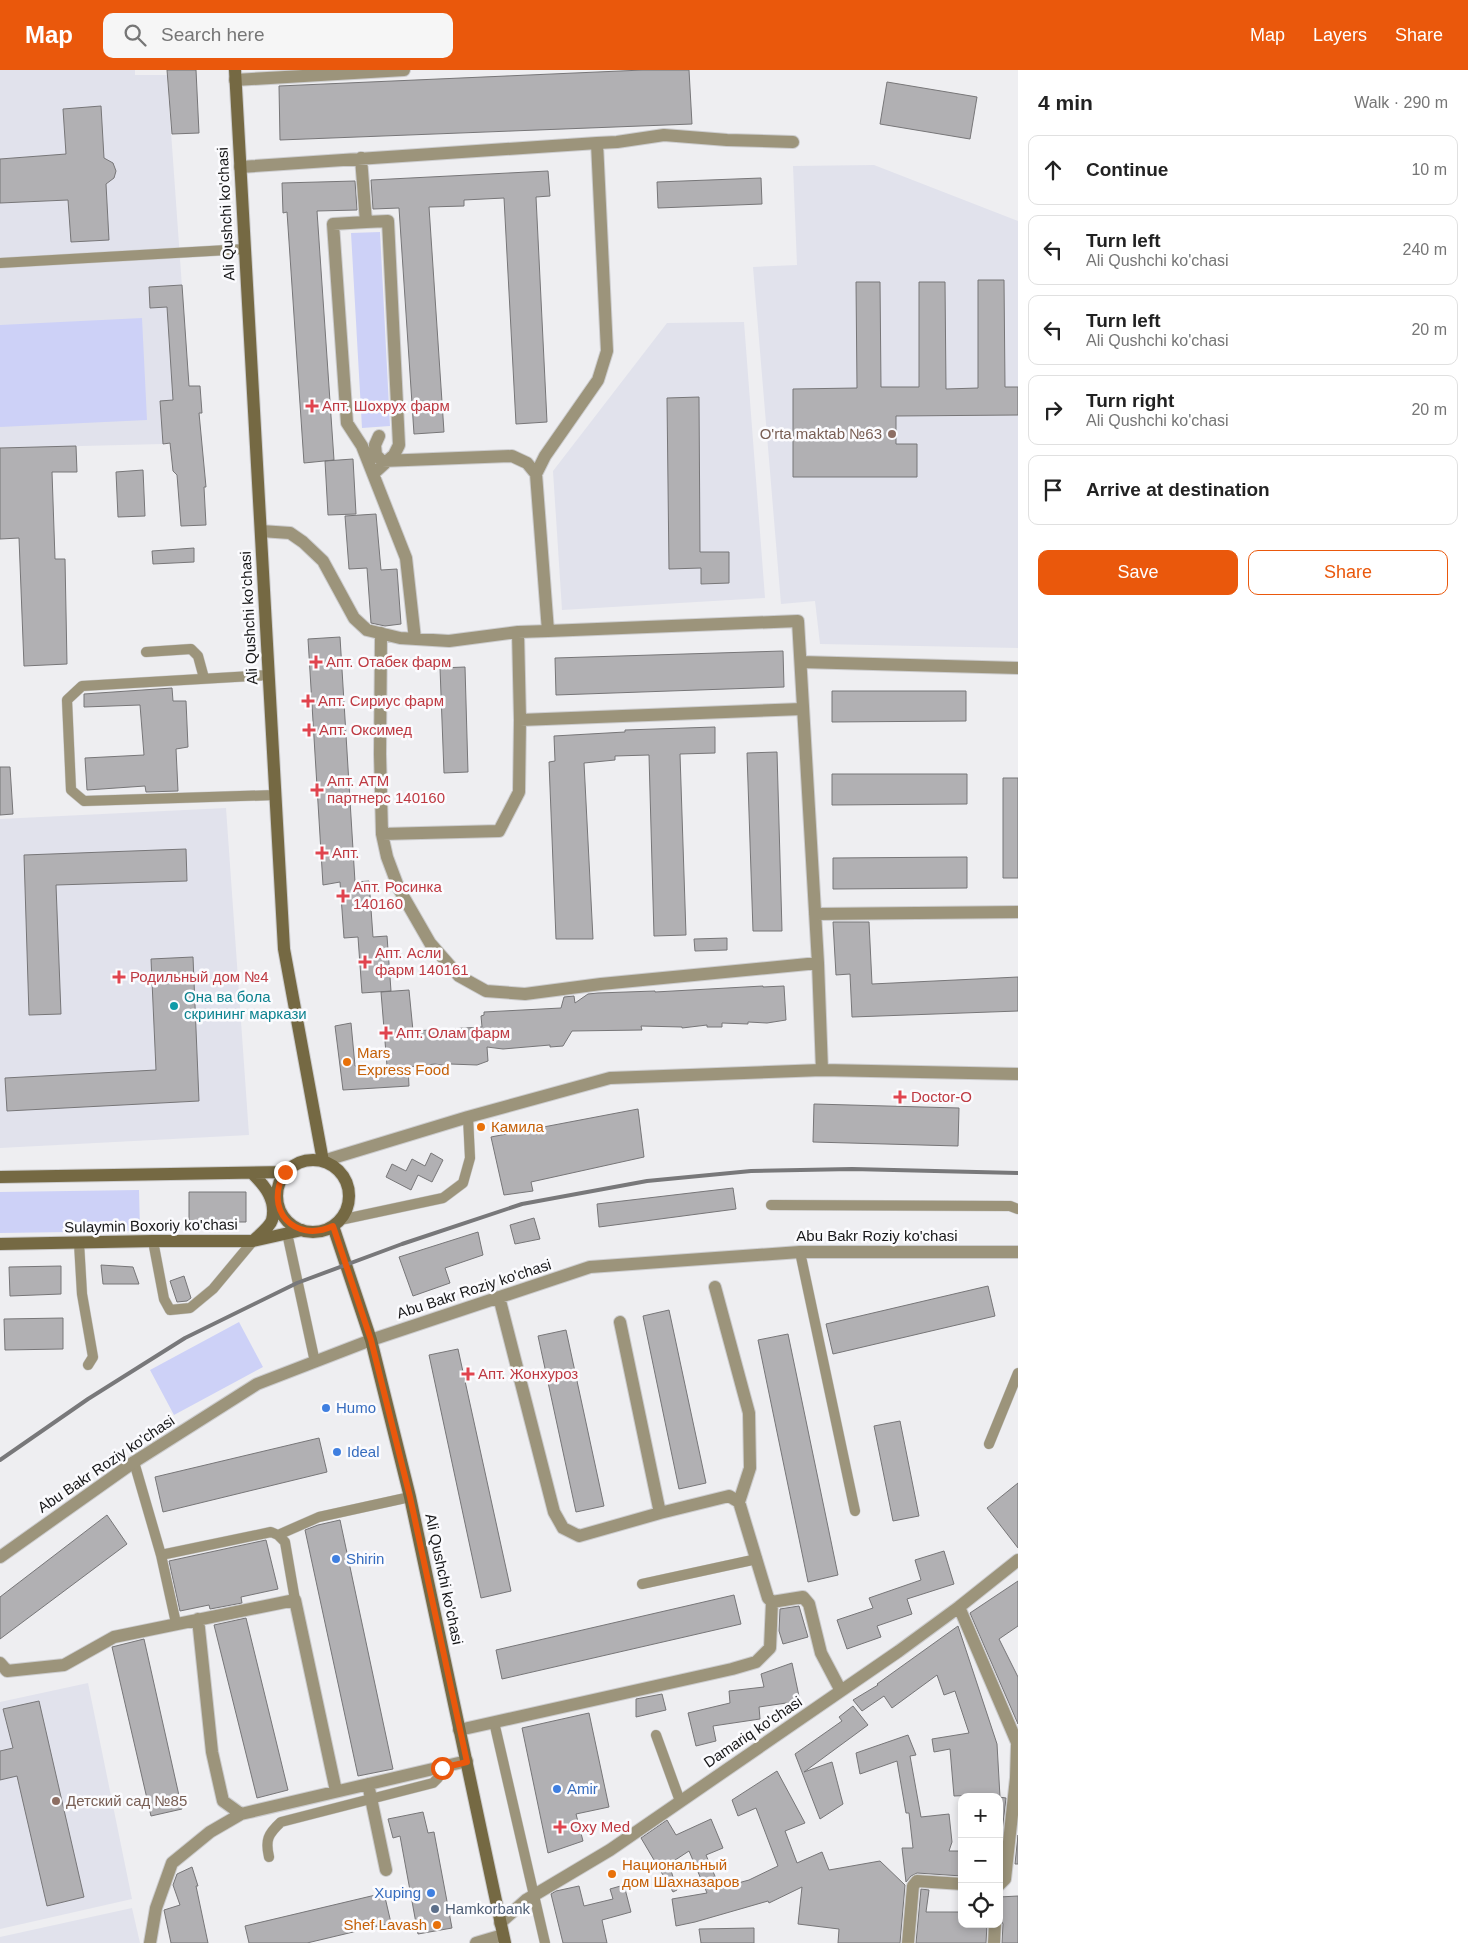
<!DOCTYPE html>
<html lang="en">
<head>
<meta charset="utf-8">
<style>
	body { margin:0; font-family:Arial,sans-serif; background:#f6f6f6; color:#222 }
	.controls { position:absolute; right:15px; bottom:15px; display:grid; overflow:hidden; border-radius:10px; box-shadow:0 2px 8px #0003 }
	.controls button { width:45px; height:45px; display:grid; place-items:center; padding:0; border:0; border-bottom:1px solid #e0e0e0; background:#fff; color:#222; font:25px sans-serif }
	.stop { position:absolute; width:15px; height:15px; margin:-11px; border:4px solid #ea580c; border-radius:50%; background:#fff }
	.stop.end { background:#ea580c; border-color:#fff; box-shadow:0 1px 5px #0008 }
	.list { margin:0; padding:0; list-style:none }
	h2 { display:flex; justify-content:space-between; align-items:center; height:65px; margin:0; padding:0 20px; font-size:21px }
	h2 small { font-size:16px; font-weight:400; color:#767676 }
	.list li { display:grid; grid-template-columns:32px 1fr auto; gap:15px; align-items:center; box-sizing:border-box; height:70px; margin:0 10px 10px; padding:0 10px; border:1px solid #e0e0e0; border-radius:10px }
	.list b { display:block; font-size:19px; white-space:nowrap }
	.list p { margin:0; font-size:16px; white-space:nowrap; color:#767676 }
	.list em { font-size:16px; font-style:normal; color:#767676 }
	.actions { display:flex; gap:10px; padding:15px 20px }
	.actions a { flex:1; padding:11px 0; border:1px solid #ea580c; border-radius:10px; text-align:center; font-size:18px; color:#ea580c }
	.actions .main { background:#ea580c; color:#fff }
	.icon { flex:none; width:28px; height:28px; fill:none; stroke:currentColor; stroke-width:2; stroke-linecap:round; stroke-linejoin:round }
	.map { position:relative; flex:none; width:1018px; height:1873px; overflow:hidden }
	header { display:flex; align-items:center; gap:30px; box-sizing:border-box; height:70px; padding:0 25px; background:#ea580c; color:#fff }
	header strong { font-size:24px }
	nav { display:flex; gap:28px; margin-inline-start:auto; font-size:18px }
	.search { width:350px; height:45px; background:#f6f6f6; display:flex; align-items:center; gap:12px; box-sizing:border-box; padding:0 18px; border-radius:10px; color:#767676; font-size:19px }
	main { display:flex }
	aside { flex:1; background:#fff }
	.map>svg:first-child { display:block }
	.built { fill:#e1e2ec }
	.green { fill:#cdd1f7 }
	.building { fill:#b1b0b3; stroke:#777678 }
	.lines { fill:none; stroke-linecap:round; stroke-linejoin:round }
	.lane-casing { stroke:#ccccce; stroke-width:11 }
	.street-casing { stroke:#ccccce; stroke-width:14 }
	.secondary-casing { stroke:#ccccce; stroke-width:14 }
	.lane { stroke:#9c947b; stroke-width:10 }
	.street { stroke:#9c947b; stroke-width:12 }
	.secondary { stroke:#756943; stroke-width:12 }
	.rail { stroke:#78787a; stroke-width:4 }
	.route { stroke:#ea580c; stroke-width:6 }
	.health-dot { fill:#e0444e; stroke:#fbfbfe; stroke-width:2 }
	.education-dot { fill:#8d6e63; stroke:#fbfbfe; stroke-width:2 }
	.culture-dot { fill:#0f9aa8; stroke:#fbfbfe; stroke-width:2 }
	.food-dot { fill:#e8710a; stroke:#fbfbfe; stroke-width:2 }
	.shop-dot { fill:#3f7fe0; stroke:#fbfbfe; stroke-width:2 }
	.service-dot { fill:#5c6f8a; stroke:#fbfbfe; stroke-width:2 }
	.labels { text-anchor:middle; stroke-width:5; stroke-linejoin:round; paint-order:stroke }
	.street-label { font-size:15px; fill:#171718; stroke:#fbfbfe }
	.health-label { font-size:15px; fill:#be3a42; stroke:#fbfbfe; text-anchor:start }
	.education-label { font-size:15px; fill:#785e54; stroke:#fbfbfe; text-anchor:end }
	.culture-label { font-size:15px; fill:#0d838f; stroke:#fbfbfe; text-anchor:start }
	.food-label { font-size:15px; fill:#c56008; stroke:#fbfbfe; text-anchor:start }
	.shop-label { font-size:15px; fill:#366cbe; stroke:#fbfbfe; text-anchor:start }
	.service-label { font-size:15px; fill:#4e5e75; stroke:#fbfbfe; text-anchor:start }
</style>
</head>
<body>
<header>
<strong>Map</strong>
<div class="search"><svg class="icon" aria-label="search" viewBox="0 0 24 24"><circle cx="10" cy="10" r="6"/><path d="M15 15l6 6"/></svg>Search here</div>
<nav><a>Map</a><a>Layers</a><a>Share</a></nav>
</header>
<main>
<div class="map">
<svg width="1018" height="1873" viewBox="0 0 1018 1873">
	<rect width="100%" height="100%" fill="#eeeef1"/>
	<path class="built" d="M0,0H135V5H167L189,316L173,330L160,331L163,374L0,378Z
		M874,95L1018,151V578L820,574L815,531L781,534L753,197L797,195L793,96Z
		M744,252L765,528L562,540L553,401L667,253Z
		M226,738L249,1065L0,1078V749Z
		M88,1613L132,1829L0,1859V1632Z
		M132,1838L140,1873H0V1867Z"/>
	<path class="green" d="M380,162L390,356L362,358L351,163Z
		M142,248L147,350L0,357V255Z
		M139,1120L140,1161L0,1163V1122Z
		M239,1252L263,1297L174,1345L150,1300Z"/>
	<path class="building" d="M167,0H196L199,63L172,64Z
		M643,0H689L692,54L280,70L279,16Z
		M887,12L977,27L970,69L880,54Z
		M101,36L104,88L113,93L116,101L114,108L106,114L109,170L71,172L68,130L0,133V89L66,84L63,39Z
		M548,101L550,126L536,127L547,352L516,354L504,128L464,130V136L429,137L444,362L414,364L399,138L373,139L371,110Z
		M761,108L762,134L658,138L657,112Z
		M355,111L357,140L317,141L334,390L304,393L287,142L283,143L282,113Z
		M978,210H1004L1005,317H1018V345L896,346V374H917V407H793V319L857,318L856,212H880L881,317H919V212H945L946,319L978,318Z
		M182,215L189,316H200L202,343H199L206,417H204L206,455L181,456L177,405L173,401L170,373L163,374L160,331L173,330L167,237L150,238L149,217Z
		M699,327L700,482H729V513L701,514V498L669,499L667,328Z
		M76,376L77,402H52L55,489H65L67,594L24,596L19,468L0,469V378Z
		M353,389L356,444L328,445L325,391Z
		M143,400L145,446L118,447L116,402Z
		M376,444L381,500L397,499L401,554L385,556L371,553L367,498L349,499L345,446Z
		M194,478V492L153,494L152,481Z
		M340,567L355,812L369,811L373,867L387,866L391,921L362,923L358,867L344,868L340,812L323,815L308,569Z
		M783,581L784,617L556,625L555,588Z
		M465,597L468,702L444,703L440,598Z
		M172,618L173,631H186L188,677L176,679L178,721L146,722L145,716L87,720L85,688L144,685L140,635L84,637V624Z
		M832,621H966V651L832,652Z
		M715,657V683L680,684L686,865L654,866L649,685L615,686V690L584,693L593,869H556L549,692L555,691L554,666L625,662V660Z
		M777,682L782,861H753L747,683Z
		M0,697H10L13,744L0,745Z
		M832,704H967V734L832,735Z
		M1003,708H1018V808H1003Z
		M186,779L187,811L56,815L61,944L29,945L24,785Z
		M967,787V818L833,819V788Z
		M833,852H869L872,914L1018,907V941L852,947L850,904L836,905Z
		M727,868V880L695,881L694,869Z
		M193,887L199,1031L7,1041L5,1008L156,1000L151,889Z
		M763,916V917L784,916L786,950L767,953L748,952V954L722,953V957H707V955L682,958V957L641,956L642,960L572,961L563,976L550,977V975L503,979L487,977L488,991L477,995L450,994L448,996L435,994L408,997L409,1016L343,1020L335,956L351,953L355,996H387L381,922L409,920L413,961L482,957L481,946L484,945V942L561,938L564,927L574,926L575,933L588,924L598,923L655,921V922Z
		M814,1034L959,1038L958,1076L813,1072Z
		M638,1039L644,1087L531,1112L533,1121L504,1125L491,1067Z
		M431,1083L443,1090L432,1112L418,1105L411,1120L386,1107L392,1094L406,1101L412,1089L425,1096Z
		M733,1118L736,1139L599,1157L597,1134Z
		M189,1122H246V1152H189Z
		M534,1148L540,1169L515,1174L510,1155Z
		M478,1162L483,1185L445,1198L450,1213L413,1226L399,1187Z
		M101,1195L133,1197L139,1214H103Z
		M61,1196V1224L10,1226L9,1197Z
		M184,1206L191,1228L187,1231L177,1232L170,1211Z
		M988,1216L995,1246L833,1284L826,1254Z
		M669,1240L706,1413L679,1419L643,1246Z
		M63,1248V1279L5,1280L4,1249Z
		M566,1260L604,1436L576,1442L538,1266Z
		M788,1264L838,1505L808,1512L758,1270Z
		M458,1279L511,1521L481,1528L429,1285Z
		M900,1351L919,1446L893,1451L874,1356Z
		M319,1368L327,1402L163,1442L155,1407Z
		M1018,1413V1478L987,1438Z
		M107,1445L127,1474L0,1569V1527Z
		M340,1450L393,1699L358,1706L305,1460L318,1455Z
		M266,1470L278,1519L241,1527L242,1533L210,1539L209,1535L180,1541L169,1491Z
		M944,1481L954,1514L907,1529L912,1544L877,1556L881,1567L847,1579L837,1550L873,1538L869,1528L921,1510L915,1490Z
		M1018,1511V1556L999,1569L1018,1607V1654L970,1543Z
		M734,1525L741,1554L502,1609L496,1580Z
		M799,1536L808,1567L783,1574L779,1561L780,1539Z
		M246,1548L288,1720L257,1728L214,1555Z
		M958,1556L997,1674L1000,1727H978V1725L954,1726L950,1679L934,1682L932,1669L969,1663L955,1621L944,1625L937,1605L892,1638L884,1626L862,1641L853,1630L878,1615L877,1614Z
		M144,1569L182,1739L151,1746L112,1577Z
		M792,1593L800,1631L759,1637L760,1649L713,1656L716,1671L696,1676L688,1643L730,1633L729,1621L764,1617L761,1604Z
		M662,1624L666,1640L636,1647V1629Z
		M39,1631L84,1827L47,1836L17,1706L0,1710V1681L13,1678L3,1639Z
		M853,1636L868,1655L804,1702L832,1692L843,1734L820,1749L795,1684L842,1651L839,1647Z
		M589,1643L609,1737L576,1744L583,1771L548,1783L522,1658Z
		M908,1665L916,1685L910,1686L921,1747L949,1744L952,1772L949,1781H962V1806L917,1803L911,1806L906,1812L902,1778H913L909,1743H906L897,1691L860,1704L856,1683Z
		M777,1701L805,1753L785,1761L797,1793L822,1782L829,1800L880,1791L905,1815L900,1873H838L839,1859L798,1854L802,1817L769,1833L768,1831L695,1852L676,1856L672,1829L707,1823L689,1781L669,1794L677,1820L673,1822L641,1768L667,1750L676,1765L711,1749L723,1778L706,1785L720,1818L749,1810L778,1796L756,1738L738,1746L732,1730Z
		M999,1727L1006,1728L999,1787Z
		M423,1742L428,1763L434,1762L452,1858L418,1864L400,1766L393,1768L388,1749Z
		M1018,1765V1794H1015Z
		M192,1797L198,1816H196L208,1873H171L164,1840L180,1835L173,1815L177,1804Z
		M624,1815L631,1842L602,1850L607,1873H563L551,1824L556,1821L579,1816L584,1836L613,1829L610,1819Z
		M921,1819L929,1820L926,1842H962V1854H987L986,1873H916Z
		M384,1823L391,1853L307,1873H249L245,1856Z
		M1018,1826V1873H1002L1003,1854L999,1847V1827Z
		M754,1858V1873H701L699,1859Z"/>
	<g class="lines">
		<defs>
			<path id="lane" d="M0,193L245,179
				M146,582L191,579L198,586L204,608
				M269,605L82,616L67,630L71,720L84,731L275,725
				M771,1135L1010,1136L1018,1139
				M340,1150L443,1128L463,1113L470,1088L468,1047
				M287,1163L315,1292
				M153,1171L164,1229L170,1240L190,1238L213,1219L253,1171
				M79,1173L82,1224L93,1287L88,1295
				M800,1182L855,1441
				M989,1374L1018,1303
				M134,1392L161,1485L176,1553
				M278,1465L319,1447L410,1427
				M161,1485L271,1462L278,1465L285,1472L295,1530
				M642,1514L757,1489
				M494,1652L545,1873
				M656,1665L680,1731
				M269,1787C265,1770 268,1764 281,1752L433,1713L438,1708L442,1698"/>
			<path id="street" d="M235,10L404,0
				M597,73L617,72L664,65L727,70L793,72
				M361,88L366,152L333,154L347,353L362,376L406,488L415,569
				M240,97L597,73L607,281L598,310L545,386L536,404L548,561L798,551L818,893L822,1000
				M366,152L388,151L399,375L394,385L373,404
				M379,366L375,375L376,385L382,391L512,386L527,393L536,404
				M261,461L290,463L303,472L323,491L354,548L367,560L400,568L449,571L518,562L548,561
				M381,563L380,684L382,764L387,787L399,819L430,873L459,906L486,921L525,924L601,914L818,893
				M801,592L1018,598
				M520,650L802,639
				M382,764L499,761L519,722L520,650L518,562
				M815,844L1018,842
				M323,1091L468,1047L610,1008L822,1000L1018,1004
				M715,1217L749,1343L750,1398L739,1432
				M499,1227L554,1442L563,1458L579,1466L660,1443L729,1426L739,1432L768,1528L772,1532L803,1527L809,1534L821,1583L841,1621
				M620,1252L660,1443
				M0,1487L134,1392L257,1314L371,1270L590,1197L800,1182H1018
				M959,1537L1018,1675
				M198,1549L212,1682L223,1731L241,1744
				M0,1593L7,1601L64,1595L114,1567L295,1530L336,1721
				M459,1660L732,1599L756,1592L770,1578L772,1532
				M368,1714L386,1800
				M999,1815L1005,1809L1016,1708L1017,1675
				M500,1853L526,1830L610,1780L899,1581L959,1537L1018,1490
				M150,1873L156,1838L172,1793L210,1762L241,1744L467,1691
				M476,1873L503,1865
				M908,1873L913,1816L917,1811L962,1814
				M994,1873L995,1854"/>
			<path id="secondary" d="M235,0L284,879L323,1091
				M277 1126a36 36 0 1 1 72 0a36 36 0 1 1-72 0Z
				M252,1103C265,1116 277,1130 272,1150C270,1157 258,1166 253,1171
				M0,1107L285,1102
				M333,1156L371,1270L410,1427L505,1873
				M0,1174L153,1171H253L302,1160"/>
		</defs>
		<use href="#lane" class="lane-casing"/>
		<use href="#street" class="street-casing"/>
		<use href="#secondary" class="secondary-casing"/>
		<use href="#lane" class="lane"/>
		<use href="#street" class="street"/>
		<use href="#secondary" class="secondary"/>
		<path class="rail" d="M0,1390L88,1329L185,1268L297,1213L402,1174L522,1134L647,1111L751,1101L852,1099L1018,1103"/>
	</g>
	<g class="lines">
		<path class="route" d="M285,1102C263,1139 294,1174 333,1156L371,1270L410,1427L467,1692L442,1698"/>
	</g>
	<g class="health-dot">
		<path d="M309.5 328.5h5v5h5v5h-5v5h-5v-5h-5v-5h5z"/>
		<path d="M313.5 584.5h5v5h5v5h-5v5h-5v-5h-5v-5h5z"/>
		<path d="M305.5 623.5h5v5h5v5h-5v5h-5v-5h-5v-5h5z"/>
		<path d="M306.5 652.5h5v5h5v5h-5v5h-5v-5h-5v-5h5z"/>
		<path d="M314.5 712.5h5v5h5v5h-5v5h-5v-5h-5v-5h5z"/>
		<path d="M319.5 775.5h5v5h5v5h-5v5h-5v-5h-5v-5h5z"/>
		<path d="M340.5 818.5h5v5h5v5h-5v5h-5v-5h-5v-5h5z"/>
		<path d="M362.5 884.5h5v5h5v5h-5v5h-5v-5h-5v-5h5z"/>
		<path d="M116.5 899.5h5v5h5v5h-5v5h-5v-5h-5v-5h5z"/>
		<path d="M383.5 955.5h5v5h5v5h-5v5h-5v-5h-5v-5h5z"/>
		<path d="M897.5 1019.5h5v5h5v5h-5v5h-5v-5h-5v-5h5z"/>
		<path d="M465.5 1296.5h5v5h5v5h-5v5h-5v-5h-5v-5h5z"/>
		<path d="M557.5 1749.5h5v5h5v5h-5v5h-5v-5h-5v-5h5z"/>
	</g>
	<g class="education-dot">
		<circle cx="892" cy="364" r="5"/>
		<circle cx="56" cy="1731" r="5"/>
	</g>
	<circle class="culture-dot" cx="174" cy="936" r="5"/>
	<g class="food-dot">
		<circle cx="347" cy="992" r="5"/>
		<circle cx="481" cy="1057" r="5"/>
		<circle cx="612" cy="1804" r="5"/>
		<circle cx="437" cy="1855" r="5"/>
	</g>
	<g class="shop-dot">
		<circle cx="326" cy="1338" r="5"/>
		<circle cx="337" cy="1382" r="5"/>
		<circle cx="336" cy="1489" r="5"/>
		<circle cx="557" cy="1719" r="5"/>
		<circle cx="431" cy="1823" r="5"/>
	</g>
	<circle class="service-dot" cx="435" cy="1839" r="5"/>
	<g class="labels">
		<g class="street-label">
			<text transform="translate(226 144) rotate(-93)" y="5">Ali Qushchi ko'chasi</text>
			<text transform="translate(249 548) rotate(-93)" y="5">Ali Qushchi ko'chasi</text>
			<text transform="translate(151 1156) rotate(-1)" y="5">Sulaymin Boxoriy ko'chasi</text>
			<text x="877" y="1171">Abu Bakr Roziy ko'chasi</text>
			<text transform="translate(474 1219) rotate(-18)" y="5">Abu Bakr Roziy ko'chasi</text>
			<text transform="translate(106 1394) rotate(-34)" y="5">Abu Bakr Roziy ko'chasi</text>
			<text transform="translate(444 1509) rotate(78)" y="5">Ali Qushchi ko'chasi</text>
			<text transform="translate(753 1662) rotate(-34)" y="5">Damariq ko'chasi</text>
		</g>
		<g class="health-label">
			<text x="322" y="341">Апт. Шохрух фарм</text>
			<text x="326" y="597">Апт. Отабек фарм</text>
			<text x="318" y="636">Апт. Сириус фарм</text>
			<text x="319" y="665">Апт. Оксимед</text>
			<text x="327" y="716">Апт. АТМ<tspan x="327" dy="17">партнерс 140160</tspan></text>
			<text x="332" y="788">Апт.</text>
			<text x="353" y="822">Апт. Росинка<tspan x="353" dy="17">140160</tspan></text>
			<text x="375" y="888">Апт. Асли<tspan x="375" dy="17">фарм 140161</tspan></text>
			<text x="130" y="912">Родильный дом №4</text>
			<text x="396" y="968">Апт. Олам фарм</text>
			<text x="911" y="1032">Doctor-O</text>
			<text x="478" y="1309">Апт. Жонхуроз</text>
			<text x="570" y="1762">Oxy Med</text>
		</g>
		<g class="education-label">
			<text x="882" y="369">O'rta maktab №63</text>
			<text x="66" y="1736" text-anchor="start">Детский сад №85</text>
		</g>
		<g class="culture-label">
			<text x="184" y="932">Она ва бола<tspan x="184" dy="17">скрининг маркази</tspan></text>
		</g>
		<g class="food-label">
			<text x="357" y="988">Mars<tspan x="357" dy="17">Express Food</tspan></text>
			<text x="491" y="1062">Камила</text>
			<text x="622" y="1800">Национальный<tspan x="622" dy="17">дом Шахназаров</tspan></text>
			<text x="427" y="1860" text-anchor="end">Shef Lavash</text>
		</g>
		<g class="shop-label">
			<text x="336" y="1343">Humo</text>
			<text x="347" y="1387">Ideal</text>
			<text x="346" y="1494">Shirin</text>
			<text x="567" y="1724">Amir</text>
			<text x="421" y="1828" text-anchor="end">Xuping</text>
		</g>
		<g class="service-label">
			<text x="445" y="1844">Hamkorbank</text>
		</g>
	</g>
</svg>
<div class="controls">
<button>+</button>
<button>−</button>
<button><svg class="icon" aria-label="locate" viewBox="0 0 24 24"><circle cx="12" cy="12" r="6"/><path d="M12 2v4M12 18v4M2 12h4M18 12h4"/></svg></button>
</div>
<div class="stop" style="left:442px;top:1698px"></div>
<div class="stop end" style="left:285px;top:1102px"></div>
</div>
<aside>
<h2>4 min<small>Walk · 290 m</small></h2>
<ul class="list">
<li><svg class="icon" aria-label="ahead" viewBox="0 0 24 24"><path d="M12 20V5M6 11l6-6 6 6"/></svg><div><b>Continue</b></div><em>10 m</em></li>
<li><svg class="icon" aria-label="left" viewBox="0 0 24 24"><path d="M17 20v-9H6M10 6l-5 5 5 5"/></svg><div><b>Turn left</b><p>Ali Qushchi ko'chasi</p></div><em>240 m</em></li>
<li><svg class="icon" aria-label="left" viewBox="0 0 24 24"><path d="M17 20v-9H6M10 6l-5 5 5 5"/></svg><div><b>Turn left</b><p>Ali Qushchi ko'chasi</p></div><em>20 m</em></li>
<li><svg class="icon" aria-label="right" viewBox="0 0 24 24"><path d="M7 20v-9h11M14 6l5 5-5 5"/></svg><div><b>Turn right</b><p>Ali Qushchi ko'chasi</p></div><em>20 m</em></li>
<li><svg class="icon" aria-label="arrive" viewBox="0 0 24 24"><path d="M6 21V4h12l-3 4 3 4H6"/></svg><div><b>Arrive at destination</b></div></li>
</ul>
<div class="actions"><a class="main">Save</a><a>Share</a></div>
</aside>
</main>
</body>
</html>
